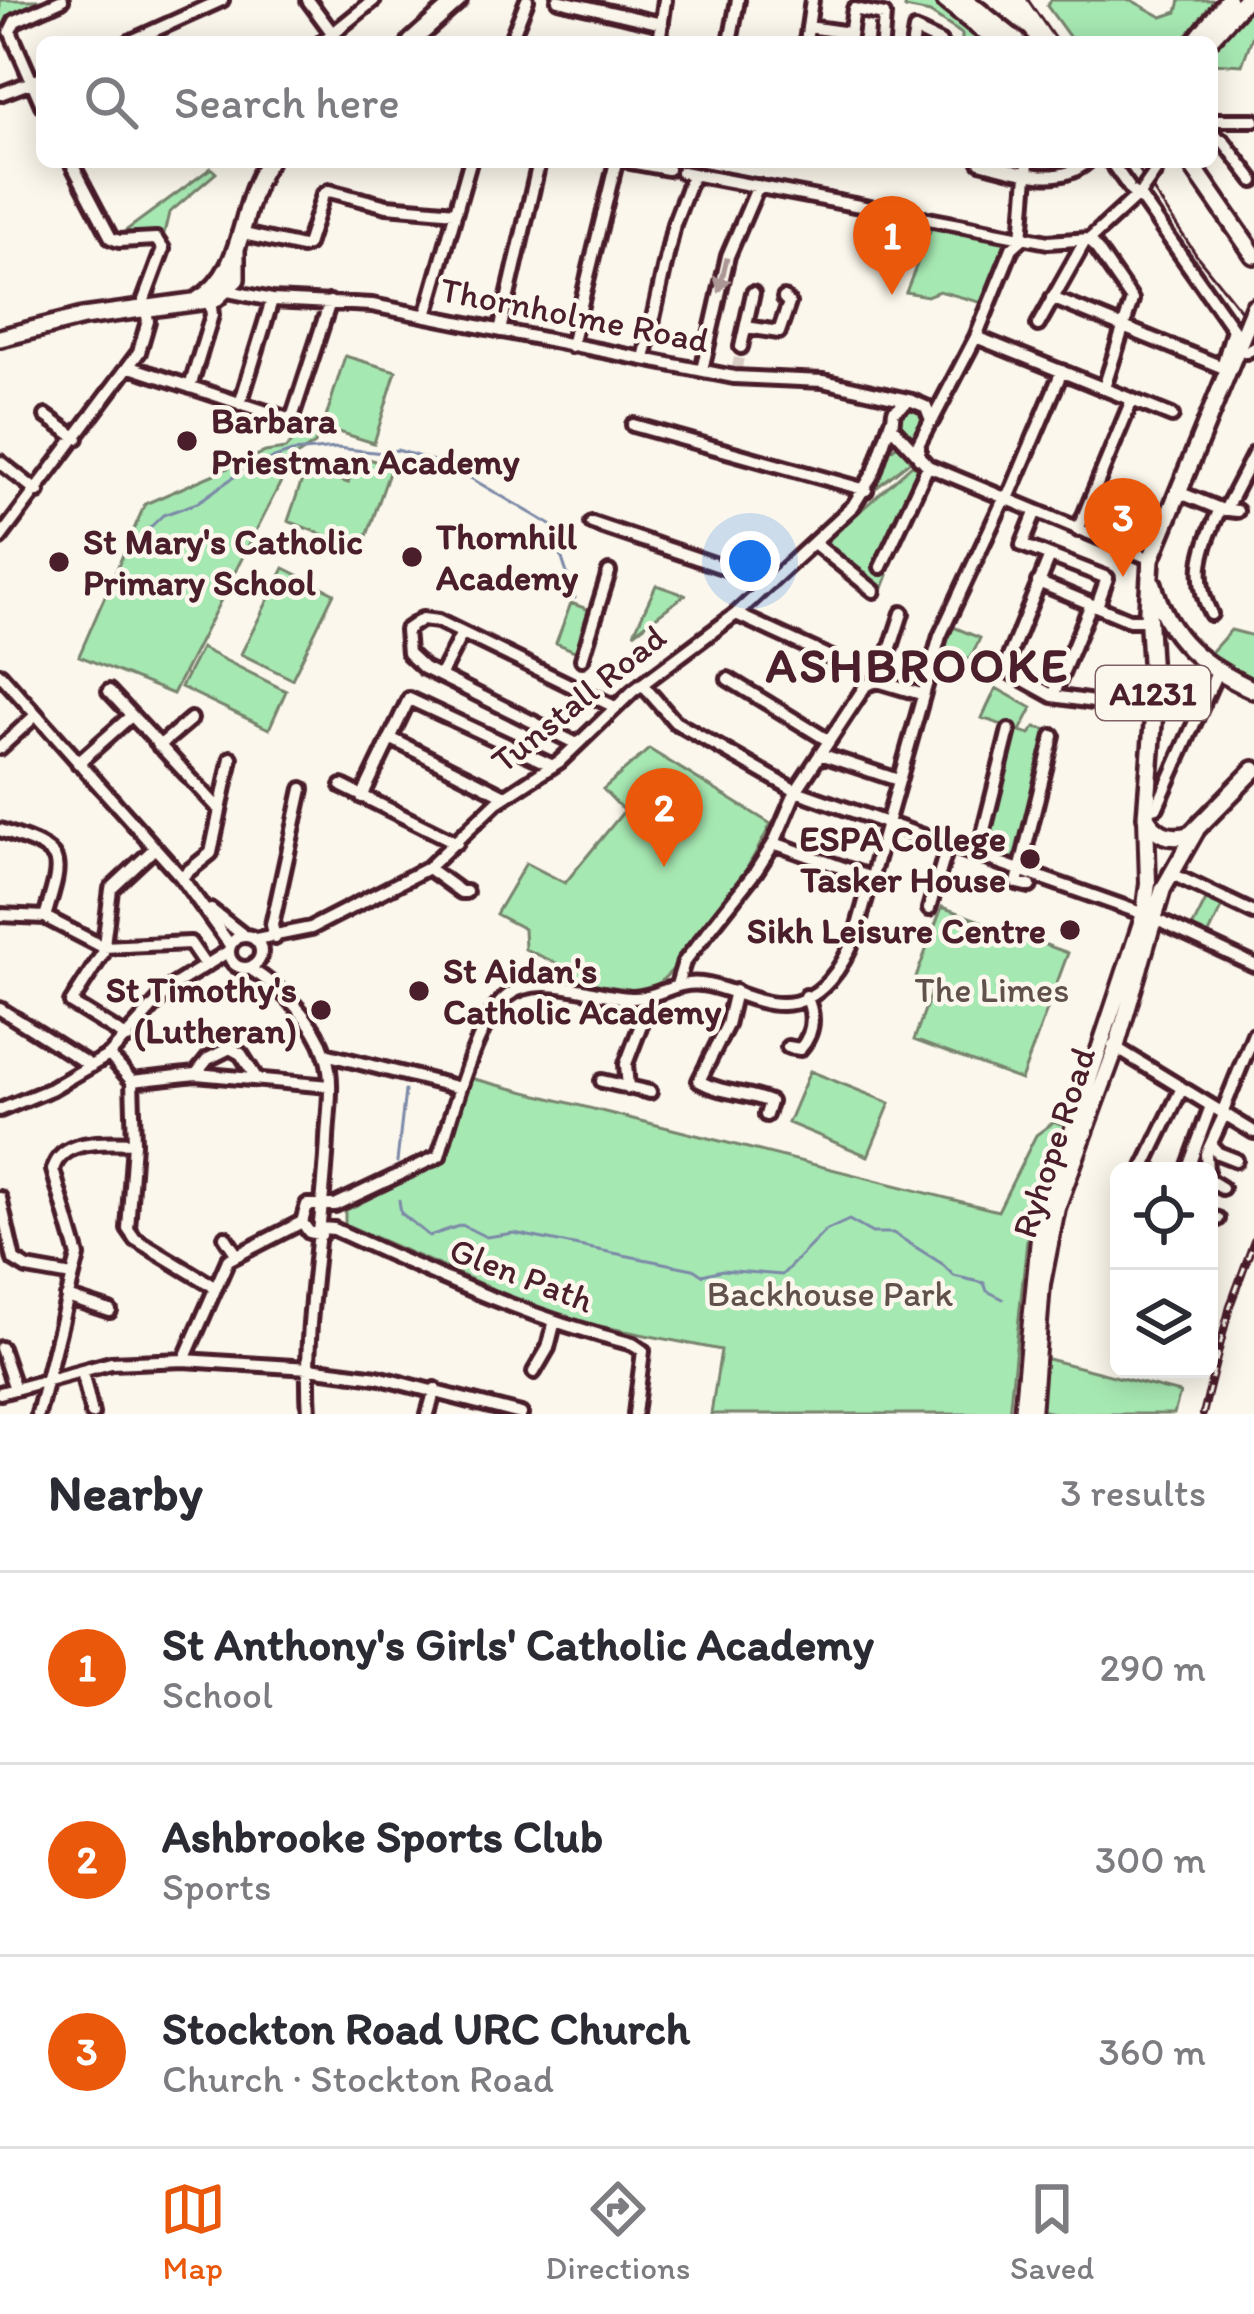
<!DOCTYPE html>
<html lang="en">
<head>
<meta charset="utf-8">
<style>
	body { margin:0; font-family:Itim,sans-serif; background:#f2f2f3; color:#2b2b33 }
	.controls { position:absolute; right:36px; bottom:36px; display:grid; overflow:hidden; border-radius:18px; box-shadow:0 6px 30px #0003 }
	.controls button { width:108px; height:108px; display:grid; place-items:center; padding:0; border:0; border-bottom:3px solid #e1e1e2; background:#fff; color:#2b2b33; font:60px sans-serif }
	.you { position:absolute; left:750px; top:561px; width:42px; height:42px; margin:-30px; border:9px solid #fff; border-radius:50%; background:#1a73e8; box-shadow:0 0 0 18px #1a73e833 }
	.badge { display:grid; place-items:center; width:78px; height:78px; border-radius:50%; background:#ea580c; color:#fff; font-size:39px; font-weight:700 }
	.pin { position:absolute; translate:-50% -99px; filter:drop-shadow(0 3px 6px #0008) }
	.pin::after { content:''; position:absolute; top:63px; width:42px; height:36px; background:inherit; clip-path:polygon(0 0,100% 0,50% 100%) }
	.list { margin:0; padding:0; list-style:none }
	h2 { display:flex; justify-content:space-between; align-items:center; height:156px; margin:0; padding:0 48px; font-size:51px }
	h2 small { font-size:39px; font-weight:400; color:#7c7c81 }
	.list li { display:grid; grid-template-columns:78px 1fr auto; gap:36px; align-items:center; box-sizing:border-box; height:192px; padding:0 48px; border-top:3px solid #e1e1e2 }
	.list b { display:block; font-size:45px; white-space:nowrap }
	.list p { margin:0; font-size:39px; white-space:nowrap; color:#7c7c81 }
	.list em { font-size:39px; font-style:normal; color:#7c7c81 }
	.icon { flex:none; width:66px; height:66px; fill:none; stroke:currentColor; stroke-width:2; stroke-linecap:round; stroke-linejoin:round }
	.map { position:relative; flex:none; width:1254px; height:1414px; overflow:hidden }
	.search { position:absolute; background:#fff; box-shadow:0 6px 30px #0003; left:36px; right:36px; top:36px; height:132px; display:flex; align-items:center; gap:30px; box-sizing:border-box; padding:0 42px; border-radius:18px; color:#7c7c81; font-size:45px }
	.sheet { height:732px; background:#fff }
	nav { display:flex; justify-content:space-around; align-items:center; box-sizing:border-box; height:168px; border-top:3px solid #e1e1e2; background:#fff; font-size:33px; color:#7c7c81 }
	nav a { display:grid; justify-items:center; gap:6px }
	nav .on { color:#ea580c }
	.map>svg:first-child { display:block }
	.green { fill:#a6e8b2; stroke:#78846e; stroke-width:3 }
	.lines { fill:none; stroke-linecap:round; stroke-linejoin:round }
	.stream { stroke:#7b89a7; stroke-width:3 }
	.minor-tunnel { stroke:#d8ccc5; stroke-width:10; stroke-dasharray:10 5; stroke-linecap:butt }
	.minor-casing { stroke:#4a1f2b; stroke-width:20 }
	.major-casing { stroke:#4a1f2b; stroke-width:22 }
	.highway-casing { stroke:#4a1f2b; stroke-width:24 }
	.minor { stroke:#fbf7ec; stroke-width:10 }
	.major { stroke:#fbf7ec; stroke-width:14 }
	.highway { stroke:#fbf7ec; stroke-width:15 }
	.tram { stroke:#4a1f2b; stroke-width:3 }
	.rail-casing { stroke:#4a1f2b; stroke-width:8 }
	.rail { stroke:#fbf7ec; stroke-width:3; stroke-dasharray:9; stroke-linecap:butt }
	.minor-bridge-casing { stroke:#4a1f2b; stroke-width:20; stroke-linecap:butt }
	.minor-bridge { stroke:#fbf7ec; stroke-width:10 }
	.oneway { fill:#ab9695 }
	.poi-dot { fill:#4a1f2b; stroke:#fbf7ec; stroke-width:4.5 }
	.labels { text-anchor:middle; stroke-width:9; stroke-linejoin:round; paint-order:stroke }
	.shield { fill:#fbf7ec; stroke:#7f6065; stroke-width:3 }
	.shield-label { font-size:33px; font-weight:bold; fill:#4a1f2b }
	.street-label { font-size:36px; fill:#4a1f2b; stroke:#fbf7ec }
	.poi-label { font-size:36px; font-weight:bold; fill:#4a1f2b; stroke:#fbf7ec; text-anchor:start }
	.park-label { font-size:36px; fill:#61514d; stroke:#fbf7ec }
	.district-label { font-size:48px; font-weight:bold; letter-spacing:3px; fill:#4a1f2b; stroke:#fbf7ec }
</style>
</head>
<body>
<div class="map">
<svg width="1254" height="1414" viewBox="0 0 1254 1414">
	<rect width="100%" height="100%" fill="#fbf7ec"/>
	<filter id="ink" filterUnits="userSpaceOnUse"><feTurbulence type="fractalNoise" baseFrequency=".00833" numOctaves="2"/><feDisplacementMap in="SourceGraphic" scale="24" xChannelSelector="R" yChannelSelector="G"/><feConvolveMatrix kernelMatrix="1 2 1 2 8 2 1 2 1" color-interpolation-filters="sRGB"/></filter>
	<g filter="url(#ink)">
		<path class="green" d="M0,0H51L11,17L0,31Z
			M906,0H934L977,35L976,42H962V34L930,13L905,8Z
			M1051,0H1131L1162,17L1177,12L1180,0H1224L1189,42H1073L1047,6Z
			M1254,0V32L1242,65L1212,63V43Z
			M211,168L216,173L169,213L164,234L124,232Z
			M932,226L1010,242L983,303L939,291L927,296L906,292Z
			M345,356L396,371L374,443L323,427Z
			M896 421a15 15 0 1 1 30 0a15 15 0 1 1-30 0Z
			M301,433L318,434L315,444L293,458L173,694L79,656L145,504L265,452L285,449Z
			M897,445L913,459L876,488L885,455Z
			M358,455L391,467L360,556L327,544L329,537L288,521L306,468L348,483Z
			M912,465L923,470L877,566L888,575L883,588L824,543Z
			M284,568L334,593L292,679L241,654Z
			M656,585L685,595L634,633Z
			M571,603L592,611L579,653L556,643Z
			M951,626L980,638L970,660L942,648Z
			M1231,630L1254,636V686L1205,659Z
			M201,648L286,691L269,729L181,687Z
			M996,688L1032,708L1020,731L1030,734L1035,727L1053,731L1018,863L982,851L1014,729L982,718Z
			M649,749L771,824C744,878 696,955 648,992L553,978L556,963L525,949L524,929L496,914L526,863L565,883L624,811L603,789Z
			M1206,900L1222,907L1208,936L1192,928Z
			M942,907L1068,953L1021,1080L914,1040L933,987L915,980Z
			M810,1071L890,1103L868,1156L788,1123Z
			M470,1078L998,1211L1036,1135L1054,1122L1066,1126L1028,1231L1009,1414H711L721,1350L559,1318L345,1224V1211L444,1161Z
			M1040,1357L1180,1393L1174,1414H1058L1040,1410Z"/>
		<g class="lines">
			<path class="stream" d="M129,548L163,515L197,503L248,467L292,452L337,448L383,453L397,450L450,466L551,525L575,598
				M397,1162L405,1091
				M399,1200L401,1213L429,1236L462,1225L486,1237L514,1233L693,1269L702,1275L722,1270L782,1275L825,1231L849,1220L872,1233H893L941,1263L954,1276L984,1283L987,1291L1003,1299"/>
			<path class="minor-tunnel" d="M737,368L741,347"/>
			<defs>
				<path id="minor" d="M308,0L333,34
					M558,0L662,24
					M808,27L850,33
					M129,42L222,0
					M322,42L374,0
					M510,42L527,0
					M659,42L665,0
					M730,42L738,0
					M806,42L812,0
					M849,42L854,9L884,15L882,42
					M913,42L915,30L940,42
					M0,94L42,78
					M42,105L10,31L15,21L62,0
					M1212,120H1254
					M1212,134L1224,142L1254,181
					M630,162L668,169
					M980,162C1016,170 1057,188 1087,162
					M1111,162L1136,197
					M1161,164V162
					M682,172L1048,242L1090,239L1141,192
					M239,233L302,247L307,245L323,195L329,191L387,206L456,212
					M1022,239L1028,162
					M1090,239L1132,300L1104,388
					M228,291L272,300L372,305L734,377L823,381L912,401L926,407L931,420L919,443V458
					M1052,298L1222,367L1233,329L1138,194
					M426,316L470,162
					M1038,325L1085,241
					M746,327L779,332L789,303L784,298
					M500,331L539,162
					M976,337L1172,416
					M571,346L616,162
					M741,347L753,293
					M1246,352L1254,348
					M644,359L674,224L693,174
					M130,367L288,419L293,415L330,302
					M702,370L728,256L758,186
					M190,387L212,315L210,300
					M909,401L894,411L892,427L928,466L1151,559
					M240,404L272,300
					M46,416L77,438
					M932,421L976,337L1012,248L1022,239
					M633,425L866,490
					M0,462L38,492
					M1178,492L1220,509L1237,511
					M1007,501L1062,371
					M1225,510L1254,454
					M1035,513L1022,545L1107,578L1097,606
					M592,523L770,583
					M1078,530L1132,400
					M0,538L139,352L148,321L144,300L163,249L156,239L119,241L111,238L71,162
					M814,543L874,591
					M1050,556L1004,669L1053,696L1154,711
					M881,567L928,466
					M1038,582L1129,620H1149
					M736,614L832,658
					M1211,614C1191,575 1203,547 1220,509
					M582,659L609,572
					M0,674L181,877L230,945
					M440,676L462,633
					M728,679L829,741
					M880,681L902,613
					M642,684L675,722L796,791L1144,914L1254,965
					M109,691L220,810
					M1053,696L1091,604
					M390,738L505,796
					M577,744L424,668L408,653L406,630L422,619L438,621L615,707
					M159,746L191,719
					M0,748L36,715
					M820,754L898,780
					M78,763L131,716
					M342,786L457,843
					M362,797L409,699L553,766
					M1146,809L1157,807L1218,670
					M0,830C65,853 65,851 45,917
					M774,843L871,878
					M978,854L1009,730
					M428,868L461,892H466
					M1170,873L1254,913
					M181,877L211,853L231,758
					M1030,886L1017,883L1053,736
					M929,909L948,844
					M211,910L243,935
					M0,915L45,917L103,947L190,943L205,965
					M229 952a16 16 0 1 1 32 0a16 16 0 1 1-32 0Z
					M275,938L272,925L302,789
					M256,939L311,928L428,868L497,802L560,761L633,691L736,614L853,506L874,472L891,421
					M249,968C281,988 314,1019 326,1056C334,1081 328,1112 327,1139C323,1230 303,1323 309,1414
					M677,985L684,962L756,871L774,843L796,791L866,685L877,681L921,694
					M735,991L727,1025L699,1081C722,1094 747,1092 770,1102L766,1115
					M0,1009L91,1066
					M128,1038L71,1003L103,953L111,889L155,848
					M1113,1046L1254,1132
					M788,1047L800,1049C814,1033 815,1015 806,996
					M325,1054L460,1088
					M109,1055L132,1081L134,1143L128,1229L135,1239L216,1288
					M196,1074L208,1059L230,1048L241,1054L257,1079
					M132,1081L196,1074L329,1086
					M602,1081L650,1092
					M628,1088L626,1064L652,996
					M0,1110L51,1089L109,1055L171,987L229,951
					M1222,1113L1254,1034
					M1211,1145L1218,1153L1236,1160
					M1153,1171L1144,1167L1182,1088
					M1187,1171L1211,1106
					M1207,1171L1206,1154L1224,1115
					M1209,1180L1222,1188
					M0,1198L14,1260L27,1268L72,1276
					M1209,1217L1218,1219
					M321,1228L334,1229C435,1275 525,1317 633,1344L643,1351L635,1414
					M321,1235L309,1232L302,1222L307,1205H335L439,1156C451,1117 476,1022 506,997C539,970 593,997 631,998C656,999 676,980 702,984C728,987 755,1004 781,1004C821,1005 845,964 856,933L940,636L1004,499
					M225,1237L237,1255
					M67,1297L110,1311
					M1,1348L15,1389
					M184,1360L228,1260L302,1222
					M82,1371L92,1414
					M534,1372L548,1348L554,1324
					M0,1393L111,1363L184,1360L309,1368L377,1377L521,1414
					M38,1414L78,1256L53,1170C61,1138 108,1142 134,1143
					M428,1414L435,1389"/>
				<path id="major" d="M1022,1414L1040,1228L1144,914L1148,883L1146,817
					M1032,1414L1042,1284L1057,1208L1116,1048L1163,889L1196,831"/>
				<path id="highway" d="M945,0L998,42
					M965,0L1018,42
					M411,42L458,0
					M1195,42L1228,0
					M1207,42L1245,0
					M1190,162L1254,255
					M198,300C247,271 238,205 268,162
					M1254,307L1151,559L1148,610L1154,711L1146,817C1156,835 1171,841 1191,834L1254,770
					M0,338L83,317L215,299L236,279V249
					M1153,584C1167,639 1204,667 1254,690"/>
			</defs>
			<use href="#minor" class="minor-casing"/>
			<use href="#major" class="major-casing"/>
			<use href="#highway" class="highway-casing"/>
			<use href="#minor" class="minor"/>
			<use href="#major" class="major"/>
			<use href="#highway" class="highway"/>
			<path class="tram" d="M1028,0L1057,42
				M1134,162L1197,256L1242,312"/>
			<defs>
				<path id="rail" d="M1203,1414L1230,1306L1254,1241"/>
			</defs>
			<use href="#rail" class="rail-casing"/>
			<use href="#rail" class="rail"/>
			<defs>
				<path id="minor-bridge" d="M1141,192L1157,169"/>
			</defs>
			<use href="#minor-bridge" class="minor-bridge-casing"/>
			<use href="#minor-bridge" class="minor-bridge"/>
		</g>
		<defs><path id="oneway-solid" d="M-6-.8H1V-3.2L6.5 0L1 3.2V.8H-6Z" transform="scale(3)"/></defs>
		<use class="oneway" href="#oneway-solid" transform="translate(723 275) rotate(103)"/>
	</g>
	<g class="poi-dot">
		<circle cx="187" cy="441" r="12"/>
		<circle cx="412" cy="557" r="12"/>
		<circle cx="59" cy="562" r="12"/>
		<circle cx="1030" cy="859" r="12"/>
		<circle cx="1070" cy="930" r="12"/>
		<circle cx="419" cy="991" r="12"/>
		<circle cx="321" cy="1010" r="12"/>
	</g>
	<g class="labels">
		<rect class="shield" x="1096" y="666" width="114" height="54" rx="9"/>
		<g class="shield-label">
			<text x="1153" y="705">A1231</text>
		</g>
		<g class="street-label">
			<text transform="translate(575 314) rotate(11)" y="13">Thornholme Road</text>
			<text transform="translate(578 698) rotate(-39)" y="13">Tunstall Road</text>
			<text transform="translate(1053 1142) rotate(-72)" y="13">Ryhope Road</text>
			<text transform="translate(522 1274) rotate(21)" y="13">Glen Path</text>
		</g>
		<g class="poi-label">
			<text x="211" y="433">Barbara<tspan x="211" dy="41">Priestman Academy</tspan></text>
			<text x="436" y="549">Thornhill<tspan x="436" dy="41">Academy</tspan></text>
			<text x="83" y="554">St Mary's Catholic<tspan x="83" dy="41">Primary School</tspan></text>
			<text x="1006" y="851" text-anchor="end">ESPA College<tspan x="1006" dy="41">Tasker House</tspan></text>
			<text x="1046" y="943" text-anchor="end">Sikh Leisure Centre</text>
			<text x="443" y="983">St Aidan's<tspan x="443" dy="41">Catholic Academy</tspan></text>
			<text x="297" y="1002" text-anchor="end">St Timothy's<tspan x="297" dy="41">(Lutheran)</tspan></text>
		</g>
		<g class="park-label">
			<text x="992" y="1002">The Limes</text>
			<text x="830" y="1306">Backhouse Park</text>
		</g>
		<g class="district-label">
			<text x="918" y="682">ASHBROOKE</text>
		</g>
	</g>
</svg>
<div class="controls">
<button><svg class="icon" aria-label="locate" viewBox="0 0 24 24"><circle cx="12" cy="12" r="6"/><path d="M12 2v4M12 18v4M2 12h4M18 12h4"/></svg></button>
<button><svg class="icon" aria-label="layers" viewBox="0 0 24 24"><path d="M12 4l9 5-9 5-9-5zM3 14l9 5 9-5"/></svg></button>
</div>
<div class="you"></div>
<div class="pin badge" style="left:892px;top:295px">1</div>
<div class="pin badge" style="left:664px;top:867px">2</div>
<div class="pin badge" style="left:1123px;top:577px">3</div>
<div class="search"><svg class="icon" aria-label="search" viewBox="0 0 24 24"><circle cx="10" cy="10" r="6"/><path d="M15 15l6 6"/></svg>Search here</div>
</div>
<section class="sheet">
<h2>Nearby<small>3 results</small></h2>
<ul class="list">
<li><span class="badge">1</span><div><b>St Anthony's Girls' Catholic Academy</b><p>School</p></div><em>290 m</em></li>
<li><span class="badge">2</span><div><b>Ashbrooke Sports Club</b><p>Sports</p></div><em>300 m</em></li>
<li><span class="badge">3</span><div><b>Stockton Road URC Church</b><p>Church · Stockton Road</p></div><em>360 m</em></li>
</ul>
</section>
<nav>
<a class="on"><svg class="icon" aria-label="map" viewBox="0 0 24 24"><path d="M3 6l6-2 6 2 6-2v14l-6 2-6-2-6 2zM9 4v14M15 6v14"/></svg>Map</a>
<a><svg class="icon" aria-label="directions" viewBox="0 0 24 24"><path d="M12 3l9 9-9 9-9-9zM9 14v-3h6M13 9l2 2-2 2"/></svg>Directions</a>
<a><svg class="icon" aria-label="saved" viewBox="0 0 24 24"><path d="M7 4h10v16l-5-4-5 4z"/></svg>Saved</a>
</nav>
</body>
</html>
